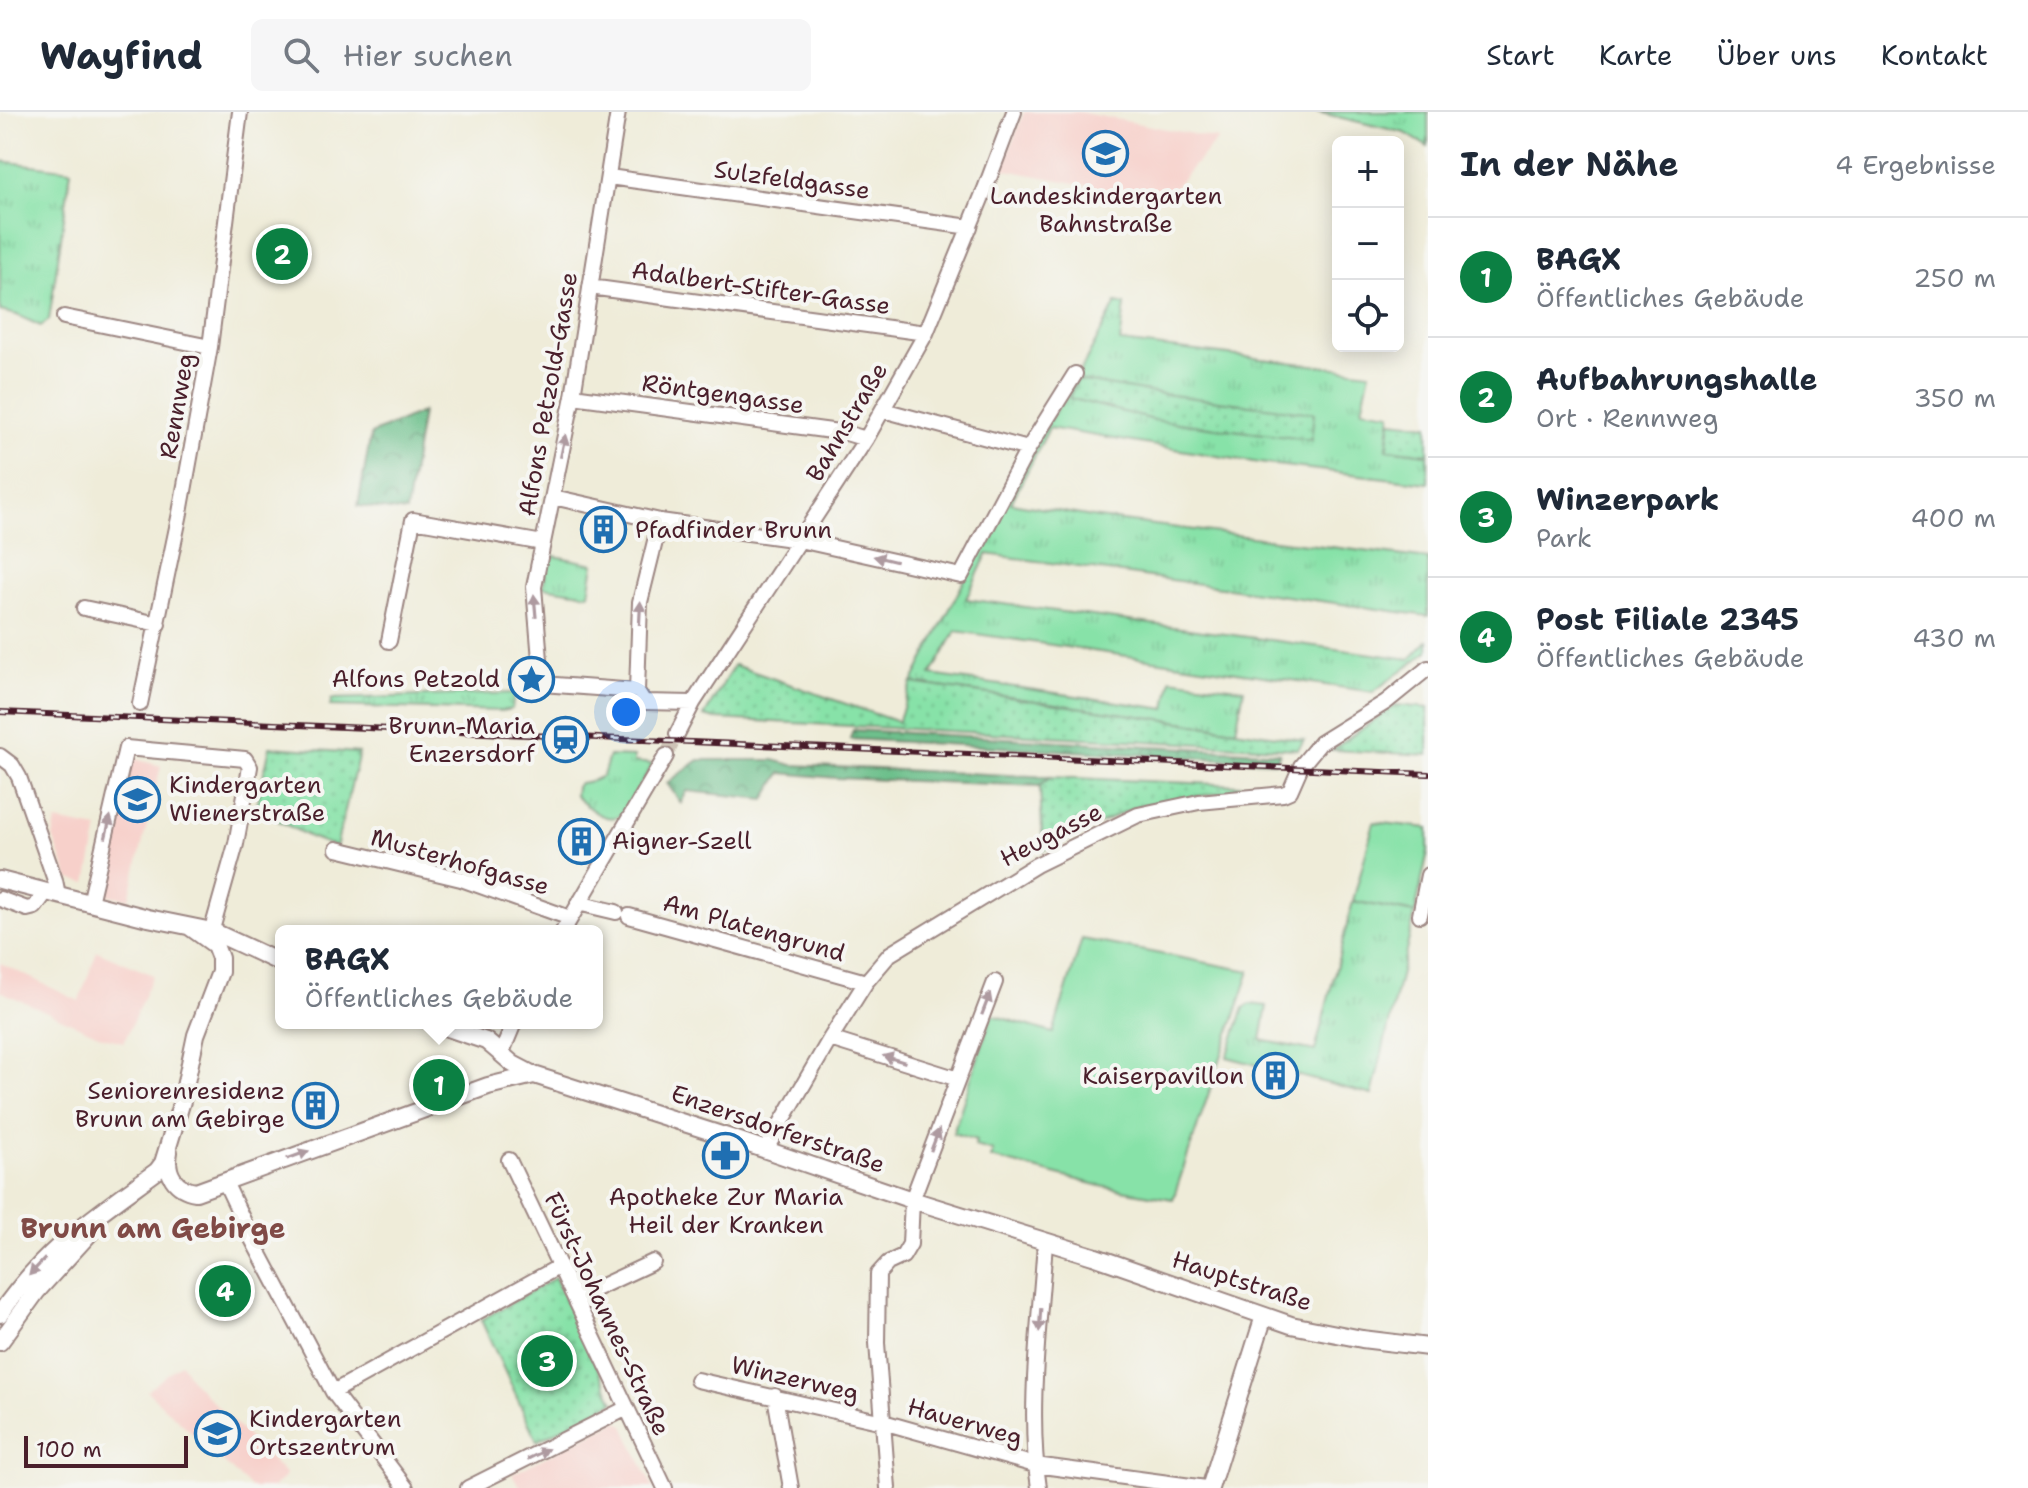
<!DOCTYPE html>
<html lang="de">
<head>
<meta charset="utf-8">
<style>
	body { margin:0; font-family:"Shantell Sans",sans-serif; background:#f6f6f7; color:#1f2937 }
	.controls { position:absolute; right:24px; top:24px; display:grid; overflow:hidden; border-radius:12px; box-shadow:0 4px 20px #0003 }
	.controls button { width:72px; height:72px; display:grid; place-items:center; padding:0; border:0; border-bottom:2px solid #e0e1e3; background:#fff; color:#1f2937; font:40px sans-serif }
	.scale { position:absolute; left:24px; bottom:20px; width:164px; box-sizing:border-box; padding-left:8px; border:4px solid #4a1f2b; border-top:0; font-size:22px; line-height:28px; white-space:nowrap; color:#4a1f2b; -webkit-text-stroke:6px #f6f6f2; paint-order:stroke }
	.you { position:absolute; left:626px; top:600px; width:28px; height:28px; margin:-20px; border:6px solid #fff; border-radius:50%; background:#1a73e8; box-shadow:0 0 0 12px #1a73e833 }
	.badge { display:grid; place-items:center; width:52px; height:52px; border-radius:50%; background:#0b8043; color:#fff; font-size:26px; font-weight:700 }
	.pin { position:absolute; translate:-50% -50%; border:4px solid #fff; box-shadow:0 2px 8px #0006 }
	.popup { position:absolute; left:275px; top:813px; width:328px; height:104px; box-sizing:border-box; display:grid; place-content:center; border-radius:12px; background:#fff; filter:drop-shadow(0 2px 6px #0005); font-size:26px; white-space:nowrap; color:#747a83 }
	.popup b { font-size:30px; color:#1f2937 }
	.popup::after { content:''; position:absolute; left:50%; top:100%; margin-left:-16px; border:16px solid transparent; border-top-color:#fff }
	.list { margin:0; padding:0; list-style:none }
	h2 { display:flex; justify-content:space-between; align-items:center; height:104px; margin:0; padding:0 32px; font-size:34px }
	h2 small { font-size:26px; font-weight:400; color:#747a83 }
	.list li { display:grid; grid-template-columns:52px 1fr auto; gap:24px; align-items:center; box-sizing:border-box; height:120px; padding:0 32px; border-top:2px solid #e0e1e3 }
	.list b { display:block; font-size:30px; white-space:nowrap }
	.list p { margin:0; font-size:26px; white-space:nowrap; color:#747a83 }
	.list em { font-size:26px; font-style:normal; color:#747a83 }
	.icon { flex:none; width:44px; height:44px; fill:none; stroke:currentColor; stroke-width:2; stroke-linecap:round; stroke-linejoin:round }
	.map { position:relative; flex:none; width:1428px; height:1376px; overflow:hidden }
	header { display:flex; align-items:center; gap:48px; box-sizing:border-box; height:112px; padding:0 40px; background:#fff; border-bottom:2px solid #e0e1e3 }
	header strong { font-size:38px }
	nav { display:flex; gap:44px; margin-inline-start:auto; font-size:28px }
	.search { width:560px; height:72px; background:#f6f6f7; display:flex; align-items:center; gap:20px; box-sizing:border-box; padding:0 28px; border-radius:12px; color:#747a83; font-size:30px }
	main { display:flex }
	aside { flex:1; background:#fff }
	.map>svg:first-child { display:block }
	.built { fill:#f7d0ca }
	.grass { fill:url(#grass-tufts); stroke:#68806a; stroke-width:2 }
	.forest { fill:url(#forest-crowns); stroke:#5c705c; stroke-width:2 }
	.park { fill:url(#park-dots); stroke:#68806a; stroke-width:2 }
	.pitch { fill:#87e2a8; stroke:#68806a; stroke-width:2 }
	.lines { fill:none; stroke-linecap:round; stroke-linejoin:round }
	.minor-tunnel { stroke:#cec3b6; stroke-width:14; stroke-dasharray:14 7; stroke-linecap:butt }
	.minor-casing { stroke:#9c8682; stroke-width:18 }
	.major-casing { stroke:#9c8682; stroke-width:20 }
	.minor { stroke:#fff; stroke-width:14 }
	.major { stroke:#fff; stroke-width:16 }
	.rail-casing { stroke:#4a1f2b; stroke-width:6 }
	.rail { stroke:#f6f6f2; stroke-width:3; stroke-dasharray:9; stroke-linecap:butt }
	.oneway { fill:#ae9aa0 }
	.labels { text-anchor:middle; stroke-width:8; stroke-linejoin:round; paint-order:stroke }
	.street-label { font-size:24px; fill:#4a1f2b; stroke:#f6f6f2 }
	.poi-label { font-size:24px; fill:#4a1f2b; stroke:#f6f6f2; text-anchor:start }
	.quarter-label { font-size:28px; font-weight:bold; fill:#804a46; stroke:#f6f6f2 }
</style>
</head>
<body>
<header>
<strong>Wayfind</strong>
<div class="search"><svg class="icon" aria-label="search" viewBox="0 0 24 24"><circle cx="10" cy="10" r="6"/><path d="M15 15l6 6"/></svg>Hier suchen</div>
<nav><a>Start</a><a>Karte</a><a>Über uns</a><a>Kontakt</a></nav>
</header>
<main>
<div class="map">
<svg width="1428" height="1376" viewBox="0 0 1428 1376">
	<defs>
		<pattern id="grass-tufts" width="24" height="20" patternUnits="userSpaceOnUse" patternTransform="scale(2)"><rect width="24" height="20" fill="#87e2a8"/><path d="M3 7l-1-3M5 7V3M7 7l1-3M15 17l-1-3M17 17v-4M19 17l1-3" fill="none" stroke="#76c191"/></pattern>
		<pattern id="forest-crowns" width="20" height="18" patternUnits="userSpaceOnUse" patternTransform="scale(2)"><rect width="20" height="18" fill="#6dc08c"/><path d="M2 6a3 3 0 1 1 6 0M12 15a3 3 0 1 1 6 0" fill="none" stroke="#5c9b73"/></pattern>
		<pattern id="park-dots" width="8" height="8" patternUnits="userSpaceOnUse" patternTransform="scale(2)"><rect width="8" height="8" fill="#87e2a8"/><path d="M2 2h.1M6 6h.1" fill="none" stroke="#76c191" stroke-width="1.8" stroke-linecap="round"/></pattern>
	</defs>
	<rect width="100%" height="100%" fill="#f6f6f2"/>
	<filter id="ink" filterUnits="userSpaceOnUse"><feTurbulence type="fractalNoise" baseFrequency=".0125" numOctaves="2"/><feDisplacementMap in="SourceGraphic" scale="16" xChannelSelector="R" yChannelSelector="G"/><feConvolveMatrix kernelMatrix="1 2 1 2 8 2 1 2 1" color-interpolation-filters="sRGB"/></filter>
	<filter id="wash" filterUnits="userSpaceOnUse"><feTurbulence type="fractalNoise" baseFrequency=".006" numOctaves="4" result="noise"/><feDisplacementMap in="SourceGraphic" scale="32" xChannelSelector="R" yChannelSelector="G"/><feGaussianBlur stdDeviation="1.8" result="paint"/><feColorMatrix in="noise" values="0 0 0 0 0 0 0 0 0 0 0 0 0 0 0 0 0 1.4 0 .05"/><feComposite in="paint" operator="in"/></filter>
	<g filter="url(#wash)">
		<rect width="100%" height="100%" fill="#efecd9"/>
		<path class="built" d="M1024,0H1079L1218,27L1163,88L1002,57Z
			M132,646L161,654L129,787L99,781L107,744H111Z
			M56,709L98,717L87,771L69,767L53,725Z
			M97,839L153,863L124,930L103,925L0,879V851L79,889Z
			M181,1251L193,1270L286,1363L273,1376H251L147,1279Z
			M617,1309L623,1312L653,1376H521L512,1362Z"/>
		<path class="grass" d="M1317,0H1428V35L1405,21Z
			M0,49L71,58L49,208L41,214L17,203L0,199Z
			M1116,191L1125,193L1120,230L1370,260L1362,297L1391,301L1387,337L1428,342V371L1259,351L1049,316L1011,391L1098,406L1428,447V504L987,442L966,487L1410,547L1428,528V539L1373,580L956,519L931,563L1166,597L1171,567L1244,577L1236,618L912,571L1032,336L1080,260Z
			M549,443L594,452L589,482L543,475Z
			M514,581L512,597L501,599L330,594L332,587Z
			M609,644L634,645V650L653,652L621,703C605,713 587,694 575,684L576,675L580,671L592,669L603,664Z
			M1353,789L1415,801L1372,983L1227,945L1244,896L1250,892L1267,894L1261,928L1315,939Z"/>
		<path class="forest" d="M422,300L406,400L358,394L371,322Z
			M853,618L1280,641L1276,650L850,627Z
			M699,648H773L792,653L1051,665L1040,674L836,666L781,661L765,687L687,679L681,691L667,671Z"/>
		<path class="park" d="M1077,268L1155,281L1314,301L1311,328L1154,308L1069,286Z
			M1391,309L1428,313V342L1387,337Z
			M734,553L898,610L912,571L1304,628L1298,637L716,607L704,604Z
			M1396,593L1428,596V643L1332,638Z
			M270,635L359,641L336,735L310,725L256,697Z
			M1051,665L1263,674L1137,694L1043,739L1040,674Z
			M555,1166L614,1290L537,1329L481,1208Z"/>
		<path class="pitch" d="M1374,710L1428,716V739L1415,801L1353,789Z
			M1082,827L1250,859L1173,1087L1105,1075L991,1046L993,1039L975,1034L976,1028L953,1021L992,903L1053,921Z"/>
	</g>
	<g filter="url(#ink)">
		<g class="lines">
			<path class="minor-tunnel" d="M666,644L677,622"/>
			<defs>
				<path id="minor" d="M618,0L573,284L534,475L542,572L637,579
					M609,65L970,115
					M590,175L926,221
					M64,205L210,235
					M573,284L846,321L866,327
					M883,298L1028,337
					M553,385L660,409L799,428L961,464L1028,337L1075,262
					M84,496L158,512
					M389,529L413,408L543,431
					M637,579L640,490L660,409
					M637,579L644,590L693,591
					M140,592L180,401L210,235L240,0
					M677,622L693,591L866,327L926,221L985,77L1014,0
					M0,644L12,653L19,665L55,768L58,783
					M337,737L461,767L570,806
					M0,787L27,797L35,795L46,780
					M90,791L126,636L245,647L250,655L236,732L209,828
					M578,791L616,800
					M1420,803L1428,763
					M629,804L866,870
					M563,819L666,644
					M830,927L958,967
					M502,940L514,911
					M766,1037L830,927L866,870L890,842L1036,753L1138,703L1199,690L1283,682L1290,679L1301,654L1320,631L1386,590L1428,556
					M509,1048L665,1376
					M225,1070L252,1127L333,1280L406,1376
					M576,1186L653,1150
					M697,1268L883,1310L1035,1353L1206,1376
					M333,1280L560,1154
					M775,1284L791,1376
					M468,1376L627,1296
					M888,1376L877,1231L878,1162L888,1151L903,1144L910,1132L912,1088L995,870
					M1039,1376C1027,1298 1040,1209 1045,1130"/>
				<path id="major" d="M0,768L148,806L212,819L281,851
					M433,911L486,929L513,952L534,963L734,1027L912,1088L1093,1144L1291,1213L1362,1227L1428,1235
					M169,1040C165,1061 175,1077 196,1080L488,974L534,963
					M0,1202C45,1136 94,1105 157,1059L163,1051L182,989L196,923L220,860V846L215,833L190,815
					M0,1230L37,1179L98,1112
					M1210,1376L1264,1204"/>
			</defs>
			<use href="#minor" class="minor-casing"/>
			<use href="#major" class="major-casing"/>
			<use href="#minor" class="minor"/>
			<use href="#major" class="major"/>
			<defs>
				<path id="rail" d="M0,600L1428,662"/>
			</defs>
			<use href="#rail" class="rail-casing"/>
			<use href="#rail" class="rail"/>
		</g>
		<defs><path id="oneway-solid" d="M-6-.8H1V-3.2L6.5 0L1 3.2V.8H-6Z" transform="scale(2)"/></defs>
		<g class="oneway">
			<use href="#oneway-solid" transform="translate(563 334) rotate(-78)"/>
			<use href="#oneway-solid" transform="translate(885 447) rotate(-167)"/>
			<use href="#oneway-solid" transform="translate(535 494) rotate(-95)"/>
			<use href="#oneway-solid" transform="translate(640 501) rotate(-87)"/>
			<use href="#oneway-solid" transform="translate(108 715) rotate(-77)"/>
			<use href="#oneway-solid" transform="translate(986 892) rotate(-69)"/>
			<use href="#oneway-solid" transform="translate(894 947) rotate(-163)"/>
			<use href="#oneway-solid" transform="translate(935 1028) rotate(-69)"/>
			<use href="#oneway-solid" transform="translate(298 1043) rotate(-20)"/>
			<use href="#oneway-solid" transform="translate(37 1155) rotate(133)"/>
			<use href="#oneway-solid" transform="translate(1040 1208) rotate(94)"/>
			<use href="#oneway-solid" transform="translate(538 1342) rotate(-26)"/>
		</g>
	</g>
	<defs>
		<symbol id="school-ring" viewBox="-11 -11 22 22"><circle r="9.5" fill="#f6f6f2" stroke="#1f6fb2" stroke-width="1.5"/><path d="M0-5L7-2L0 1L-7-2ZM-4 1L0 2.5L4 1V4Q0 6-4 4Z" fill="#1f6fb2"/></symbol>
		<symbol id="building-ring" viewBox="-11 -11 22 22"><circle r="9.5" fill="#f6f6f2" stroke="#1f6fb2" stroke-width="1.5"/><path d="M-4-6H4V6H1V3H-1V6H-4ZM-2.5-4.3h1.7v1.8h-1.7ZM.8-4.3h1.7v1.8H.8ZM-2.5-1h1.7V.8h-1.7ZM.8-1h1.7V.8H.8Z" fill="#1f6fb2"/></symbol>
		<symbol id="sight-ring" viewBox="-11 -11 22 22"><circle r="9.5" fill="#f6f6f2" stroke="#1f6fb2" stroke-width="1.5"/><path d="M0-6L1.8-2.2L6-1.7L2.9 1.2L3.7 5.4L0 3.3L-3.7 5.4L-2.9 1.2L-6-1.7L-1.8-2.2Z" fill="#1f6fb2"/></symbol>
		<symbol id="station-ring" viewBox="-11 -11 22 22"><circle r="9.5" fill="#f6f6f2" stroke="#1f6fb2" stroke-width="1.5"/><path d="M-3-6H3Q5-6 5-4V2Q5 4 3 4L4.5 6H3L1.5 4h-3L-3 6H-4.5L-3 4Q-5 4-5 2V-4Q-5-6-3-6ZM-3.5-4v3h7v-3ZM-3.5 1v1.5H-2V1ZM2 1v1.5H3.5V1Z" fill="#1f6fb2"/></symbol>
		<symbol id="pharmacy-ring" viewBox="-11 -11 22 22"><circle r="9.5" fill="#f6f6f2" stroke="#1f6fb2" stroke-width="1.5"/><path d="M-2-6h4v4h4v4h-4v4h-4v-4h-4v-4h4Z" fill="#1f6fb2"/></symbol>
	</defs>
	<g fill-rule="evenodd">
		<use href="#school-ring" x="1080" y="16" width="51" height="51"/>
		<use href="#building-ring" x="578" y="392" width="51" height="51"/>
		<use href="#sight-ring" x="506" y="542" width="51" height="51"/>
		<use href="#station-ring" x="540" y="602" width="51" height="51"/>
		<use href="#school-ring" x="112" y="662" width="51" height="51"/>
		<use href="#building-ring" x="556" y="704" width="51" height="51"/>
		<use href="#building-ring" x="1250" y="938" width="51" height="51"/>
		<use href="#building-ring" x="290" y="968" width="51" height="51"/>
		<use href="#pharmacy-ring" x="700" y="1018" width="51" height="51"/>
		<use href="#school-ring" x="192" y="1296" width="51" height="51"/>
	</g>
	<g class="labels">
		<g class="street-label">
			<text transform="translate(792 68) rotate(8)" y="8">Sulzfeldgasse</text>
			<text transform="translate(761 176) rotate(8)" y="8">Adalbert-Stifter-Gasse</text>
			<text transform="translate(548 282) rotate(-80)" y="8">Alfons Petzold-Gasse</text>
			<text transform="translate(723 282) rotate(8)" y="8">Röntgengasse</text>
			<text transform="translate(177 294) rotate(-80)" y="8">Rennweg</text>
			<text transform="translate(847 310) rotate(-59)" y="8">Bahnstraße</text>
			<text transform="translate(1051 723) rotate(-27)" y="8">Heugasse</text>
			<text transform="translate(460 750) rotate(16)" y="8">Musterhofgasse</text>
			<text transform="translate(754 816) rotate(16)" y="8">Am Platengrund</text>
			<text transform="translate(778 1017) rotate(19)" y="8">Enzersdorferstraße</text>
			<text transform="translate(1242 1169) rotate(18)" y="8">Hauptstraße</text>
			<text transform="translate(607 1202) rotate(65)" y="8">Fürst-Johannes-Straße</text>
			<text transform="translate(795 1267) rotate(13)" y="8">Winzerweg</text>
			<text transform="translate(965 1310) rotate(16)" y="8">Hauerweg</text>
		</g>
		<g class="poi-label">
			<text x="1106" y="92" text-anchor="middle">Landeskindergarten<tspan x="1106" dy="28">Bahnstraße</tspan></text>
			<text x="635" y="426">Pfadfinder Brunn</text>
			<text x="500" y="575" text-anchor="end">Alfons Petzold</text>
			<text x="535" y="622" text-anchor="end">Brunn-Maria<tspan x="535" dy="28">Enzersdorf</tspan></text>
			<text x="169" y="681">Kindergarten<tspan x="169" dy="28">Wienerstraße</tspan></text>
			<text x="612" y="737">Aigner-Szell</text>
			<text x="1244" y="972" text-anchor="end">Kaiserpavillon</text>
			<text x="285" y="987" text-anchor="end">Seniorenresidenz<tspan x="285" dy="28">Brunn am Gebirge</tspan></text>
			<text x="726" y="1093" text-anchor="middle">Apotheke Zur Maria<tspan x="726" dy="28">Heil der Kranken</tspan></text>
			<text x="249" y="1315">Kindergarten<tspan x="249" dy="28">Ortszentrum</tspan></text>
		</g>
		<g class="quarter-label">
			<text x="153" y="1126">Brunn am Gebirge</text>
		</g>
	</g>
</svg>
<div class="controls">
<button>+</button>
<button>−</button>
<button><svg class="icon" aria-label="locate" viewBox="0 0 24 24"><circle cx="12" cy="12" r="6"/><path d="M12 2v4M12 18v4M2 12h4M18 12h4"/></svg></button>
</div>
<div class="scale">100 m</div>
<div class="you"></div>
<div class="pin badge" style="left:439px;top:973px">1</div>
<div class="popup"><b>BAGX</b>Öffentliches Gebäude</div>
<div class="pin badge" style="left:282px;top:142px">2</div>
<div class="pin badge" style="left:547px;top:1249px">3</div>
<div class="pin badge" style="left:225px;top:1179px">4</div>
</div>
<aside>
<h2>In der Nähe<small>4 Ergebnisse</small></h2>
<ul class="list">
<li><span class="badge">1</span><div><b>BAGX</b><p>Öffentliches Gebäude</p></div><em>250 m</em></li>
<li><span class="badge">2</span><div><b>Aufbahrungshalle</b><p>Ort · Rennweg</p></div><em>350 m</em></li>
<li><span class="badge">3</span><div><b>Winzerpark</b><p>Park</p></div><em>400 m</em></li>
<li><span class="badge">4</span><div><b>Post Filiale 2345</b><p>Öffentliches Gebäude</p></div><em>430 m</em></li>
</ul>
</aside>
</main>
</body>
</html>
